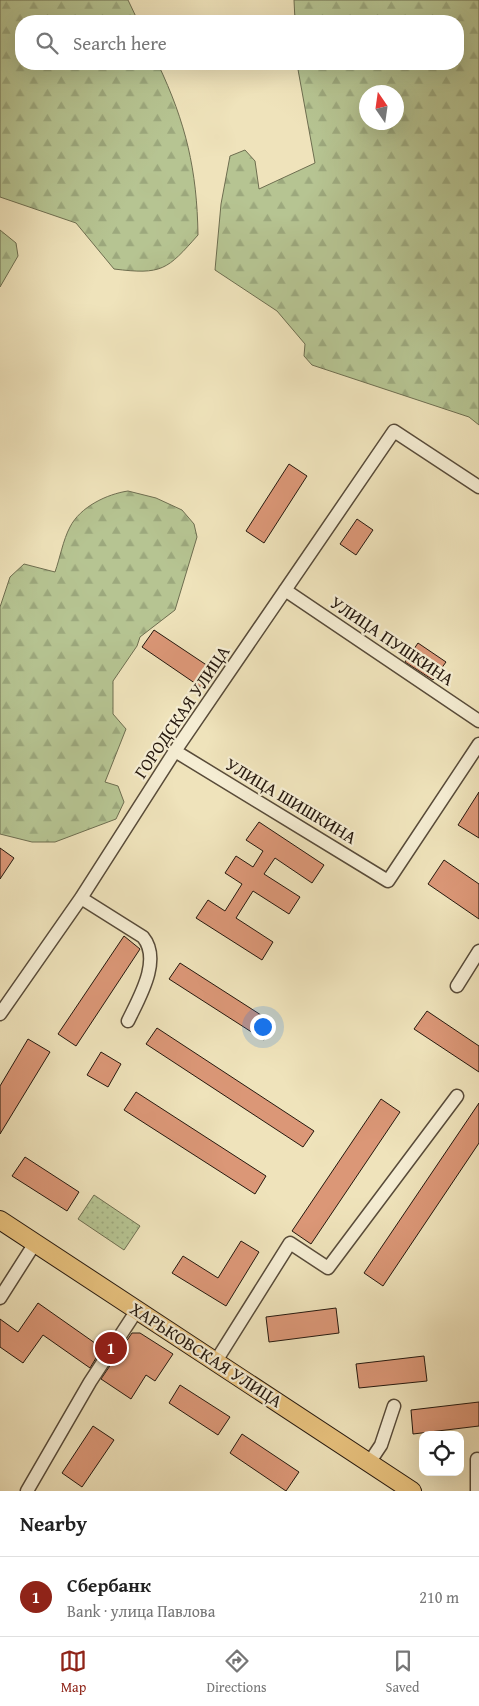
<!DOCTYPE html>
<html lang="en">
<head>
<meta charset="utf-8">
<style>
	body { margin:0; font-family:"Gentium Book Plus",serif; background:#f2f2f2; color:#222 }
	.controls { position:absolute; right:15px; bottom:15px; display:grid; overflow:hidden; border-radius:10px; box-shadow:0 5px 20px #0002 }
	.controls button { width:45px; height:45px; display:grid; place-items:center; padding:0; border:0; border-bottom:1px solid #e0e0e0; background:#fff; color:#222; font:25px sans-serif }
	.compass { position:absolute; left:359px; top:85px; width:45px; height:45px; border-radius:50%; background:#fff; box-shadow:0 5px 20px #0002; rotate:347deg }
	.you { position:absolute; left:262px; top:1026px; width:18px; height:18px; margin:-12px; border:4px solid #fff; border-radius:50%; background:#1a73e8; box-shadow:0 0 0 8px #1a73e833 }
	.badge { display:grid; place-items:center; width:32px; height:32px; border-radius:50%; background:#8f2418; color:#fff; font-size:16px; font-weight:700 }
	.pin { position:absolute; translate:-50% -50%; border:2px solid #fff; box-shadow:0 1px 5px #0006 }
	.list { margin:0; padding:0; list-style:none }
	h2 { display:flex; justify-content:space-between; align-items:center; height:65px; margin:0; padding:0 20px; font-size:21px }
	h2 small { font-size:16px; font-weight:400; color:#767676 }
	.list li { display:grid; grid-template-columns:32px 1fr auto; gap:15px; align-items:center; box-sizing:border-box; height:80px; padding:0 20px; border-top:1px solid #e0e0e0 }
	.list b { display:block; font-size:19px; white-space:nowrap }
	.list p { margin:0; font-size:16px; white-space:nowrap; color:#767676 }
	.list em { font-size:16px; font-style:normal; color:#767676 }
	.icon { flex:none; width:28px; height:28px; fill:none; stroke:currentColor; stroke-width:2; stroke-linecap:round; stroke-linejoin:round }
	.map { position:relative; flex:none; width:479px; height:1491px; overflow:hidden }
	.search { position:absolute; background:#fff; box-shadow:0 5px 20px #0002; left:15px; right:15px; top:15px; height:55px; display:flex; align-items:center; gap:12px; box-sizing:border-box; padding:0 18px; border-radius:20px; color:#767676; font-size:19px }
	.sheet { height:145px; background:#fff }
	nav { display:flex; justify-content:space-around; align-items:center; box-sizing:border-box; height:70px; border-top:1px solid #e0e0e0; background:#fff; font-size:14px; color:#767676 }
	nav a { display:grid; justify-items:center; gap:2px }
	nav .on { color:#8f2418 }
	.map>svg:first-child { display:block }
	.forest { fill:url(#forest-firs); stroke:#6e6e50; fill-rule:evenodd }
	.park { fill:url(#park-dots); stroke:#6e6e50 }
	.building { fill:#db9777; stroke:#25180e }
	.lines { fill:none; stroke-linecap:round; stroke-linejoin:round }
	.minor-casing { stroke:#584b39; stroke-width:15 }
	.highway-casing { stroke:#25180e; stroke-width:20 }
	.minor { stroke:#f5edd3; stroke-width:12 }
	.highway { stroke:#e8c27e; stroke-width:18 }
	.labels { text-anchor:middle; stroke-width:4.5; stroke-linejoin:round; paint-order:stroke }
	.street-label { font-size:18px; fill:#25180e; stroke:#f5edd3 }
</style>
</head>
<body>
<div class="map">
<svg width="479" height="1491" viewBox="0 0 479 1491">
	<defs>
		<pattern id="forest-firs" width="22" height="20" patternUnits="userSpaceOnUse" patternTransform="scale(1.25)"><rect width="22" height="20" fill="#b6c492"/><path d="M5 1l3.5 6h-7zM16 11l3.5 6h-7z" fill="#9ca87d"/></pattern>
		<pattern id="park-dots" width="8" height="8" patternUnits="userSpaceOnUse" patternTransform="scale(1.25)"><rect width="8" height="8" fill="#b6c492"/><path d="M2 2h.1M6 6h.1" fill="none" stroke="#9ca87d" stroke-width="1.8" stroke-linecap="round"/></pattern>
	</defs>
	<rect width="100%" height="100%" fill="#efe3bb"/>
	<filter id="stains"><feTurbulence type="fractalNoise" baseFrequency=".004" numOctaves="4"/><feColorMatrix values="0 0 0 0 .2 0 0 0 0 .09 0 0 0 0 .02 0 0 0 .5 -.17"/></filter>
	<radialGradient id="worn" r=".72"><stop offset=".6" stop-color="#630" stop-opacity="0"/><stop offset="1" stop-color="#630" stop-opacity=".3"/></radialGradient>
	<path class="forest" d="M0,0H128L138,21H21V64H158C186,123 197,170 198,235C167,270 162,275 114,269L76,223L0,197Z
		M294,0H479V425L469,417L312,365L304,356L305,344L277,311L215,270L221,204L230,156L245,150L255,161L259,189L315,163L297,64H458V21H295ZM396,92V122H366V92Z
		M0,230L16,243L18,256L0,287Z
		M128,491L156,498L182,510L194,524L197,537L175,610L140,637L137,646L113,681V714L126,729L105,782L118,786L124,802L116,819L55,842H32L0,834V607L10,577L24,564L55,572C60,558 63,540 70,527C80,507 107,494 128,491Z"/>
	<path class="park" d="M94,1195L140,1226L124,1250L78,1219Z"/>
	<path class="building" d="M289,464L307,476L264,543L246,531Z
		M357,519L373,530L356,555L340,544Z
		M154,630L214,670L202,688L142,647Z
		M418,643L446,662L433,680L405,662Z
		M479,792V838L458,825Z
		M259,822L324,865L312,883L275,858L264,874L300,897L289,914L253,891L236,918L273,942L262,960L196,918L208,900L225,911L242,884L225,873L236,856L253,867L263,851L246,840Z
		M0,848L14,858L0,879Z
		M444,860L479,884V919L428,884Z
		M124,936L140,949L76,1046L58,1034Z
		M180,963L275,1024L264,1040L169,979Z
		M427,1011L479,1046V1072L414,1029Z
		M157,1028L314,1131L303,1147L146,1044Z
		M28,1039L50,1052L0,1134V1086Z
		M101,1052L121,1064L108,1087L87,1075Z
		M136,1092L266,1176L255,1194L124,1110Z
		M381,1099L400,1112L311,1244L292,1231Z
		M479,1103V1143L383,1286L364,1273Z
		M25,1157L79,1192L67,1211L12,1176Z
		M241,1241L259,1252L226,1306L172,1273L183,1256L218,1278Z
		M38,1303L102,1348L90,1368L43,1335L23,1363L0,1347V1319L18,1332Z
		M336,1308L339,1333L269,1342L266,1317Z
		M132,1333H140L173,1354L155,1381L146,1375L131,1399L101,1379Z
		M424,1356L427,1381L359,1388L356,1364Z
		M180,1385L230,1417L218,1435L169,1403Z
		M479,1402V1426L413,1434L411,1410Z
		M93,1426L114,1440L82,1487L62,1473Z
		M242,1434L299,1472L286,1491L230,1453Z"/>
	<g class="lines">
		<defs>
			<path id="minor" d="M285,590L479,721
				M175,751L388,881L479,744
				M81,898L143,937C162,960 139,998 128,1021
				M457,986L479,951
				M0,1014L81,898L175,751L394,431L479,487
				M0,1298L35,1243
				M216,1361L290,1243L328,1268L457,1096
				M477,1459V1491
				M369,1463L381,1445L394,1406
				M27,1491L90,1382L137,1310"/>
			<path id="highway" d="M0,1220L412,1491"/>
		</defs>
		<use href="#minor" class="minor-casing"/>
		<use href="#highway" class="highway-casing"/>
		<use href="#minor" class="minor"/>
		<use href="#highway" class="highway"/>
	</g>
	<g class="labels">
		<g class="street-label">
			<text transform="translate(392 641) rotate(34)" y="6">УЛИЦА ПУШКИНА</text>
			<text transform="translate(182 712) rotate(-56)" y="6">ГОРОДСКАЯ УЛИЦА</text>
			<text transform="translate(291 801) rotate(31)" y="6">УЛИЦА ШИШКИНА</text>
			<text transform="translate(206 1355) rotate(33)" y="6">ХАРЬКОВСКАЯ УЛИЦА</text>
		</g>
	</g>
	<rect width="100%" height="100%" filter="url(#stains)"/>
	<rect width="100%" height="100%" fill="url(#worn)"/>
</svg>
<div class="controls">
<button><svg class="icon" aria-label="locate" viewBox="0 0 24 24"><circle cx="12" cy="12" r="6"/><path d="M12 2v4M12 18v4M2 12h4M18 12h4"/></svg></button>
</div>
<svg class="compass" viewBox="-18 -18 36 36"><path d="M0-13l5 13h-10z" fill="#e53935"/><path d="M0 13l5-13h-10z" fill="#767676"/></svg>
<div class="you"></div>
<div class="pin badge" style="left:111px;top:1348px">1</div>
<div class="search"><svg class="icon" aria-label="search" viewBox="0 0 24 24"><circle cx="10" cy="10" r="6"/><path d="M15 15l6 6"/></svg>Search here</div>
</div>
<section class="sheet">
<h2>Nearby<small></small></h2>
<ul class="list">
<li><span class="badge">1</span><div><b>Сбербанк</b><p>Bank · улица Павлова</p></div><em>210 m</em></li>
</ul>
</section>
<nav>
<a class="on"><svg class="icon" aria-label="map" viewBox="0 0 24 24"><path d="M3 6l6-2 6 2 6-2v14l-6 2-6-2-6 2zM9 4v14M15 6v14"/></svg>Map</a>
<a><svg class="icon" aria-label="directions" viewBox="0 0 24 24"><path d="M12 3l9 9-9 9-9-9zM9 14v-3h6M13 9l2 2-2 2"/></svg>Directions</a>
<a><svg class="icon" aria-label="saved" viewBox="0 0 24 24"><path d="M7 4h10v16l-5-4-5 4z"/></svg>Saved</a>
</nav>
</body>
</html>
